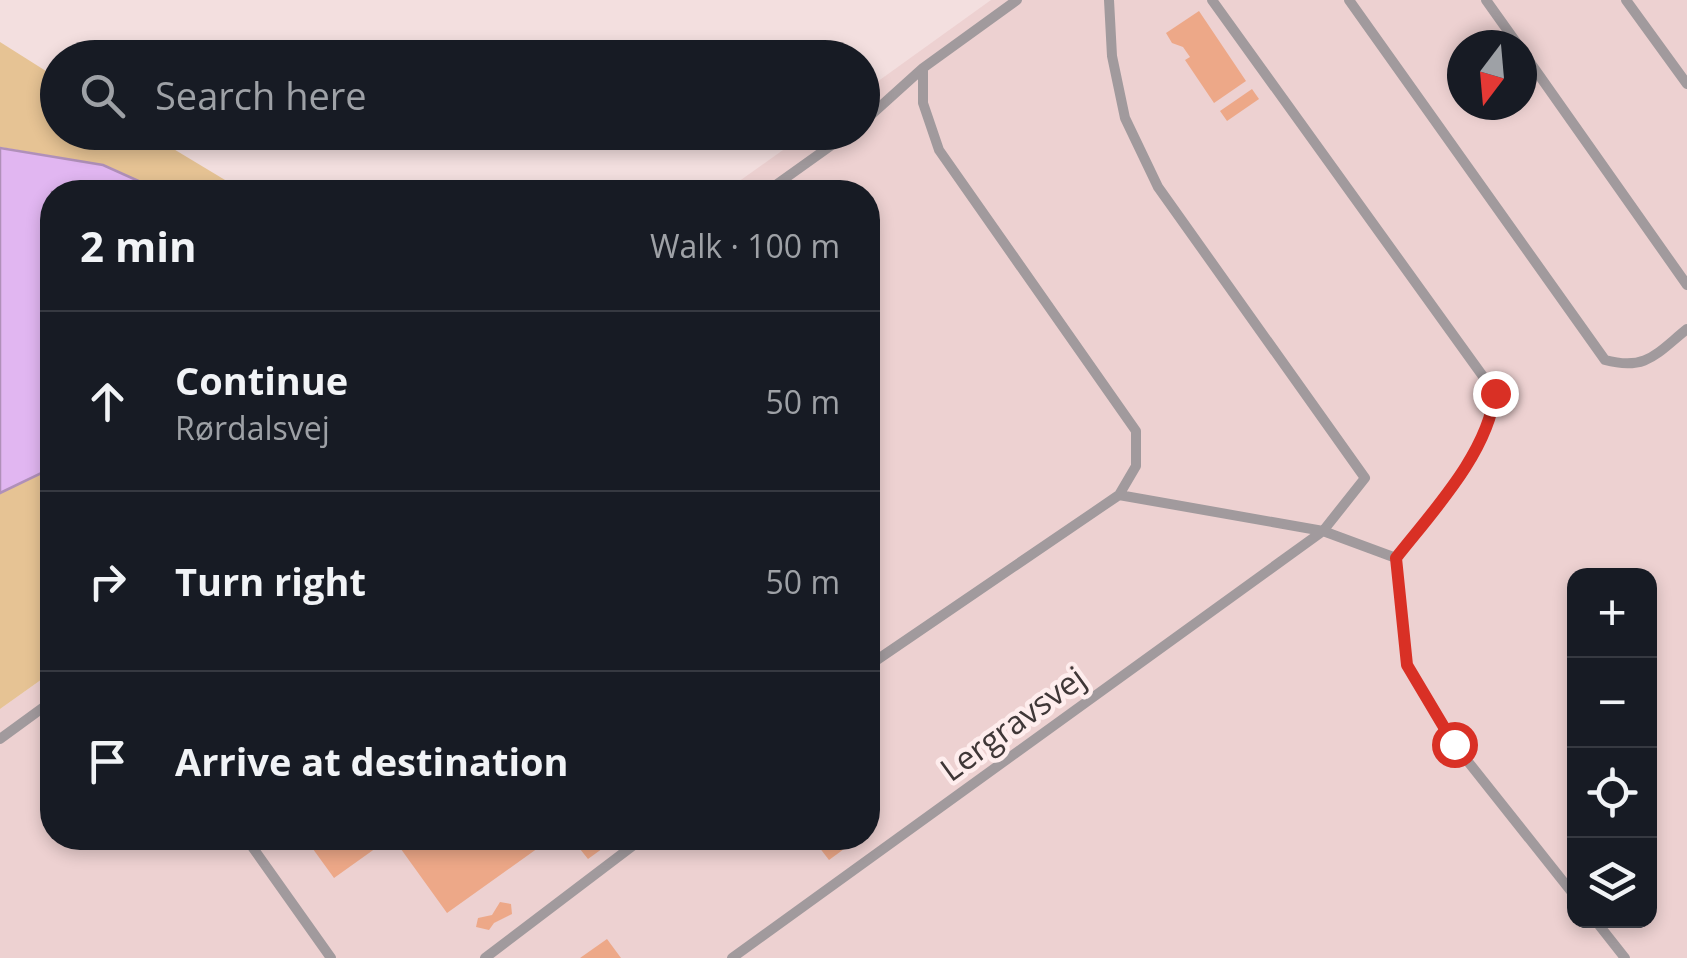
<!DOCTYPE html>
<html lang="en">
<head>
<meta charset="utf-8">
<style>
	body { margin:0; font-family:"Open Sans",sans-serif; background:#20242c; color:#f1f3f6 }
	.controls { position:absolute; right:30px; bottom:30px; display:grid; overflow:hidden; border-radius:20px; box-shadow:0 5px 15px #0003 }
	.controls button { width:90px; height:90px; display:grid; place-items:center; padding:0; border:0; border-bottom:2px solid #363941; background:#171b24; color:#f1f3f6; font:50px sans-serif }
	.compass { position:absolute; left:1447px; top:30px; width:90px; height:90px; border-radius:50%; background:#171b24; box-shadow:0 5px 15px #0003; rotate:196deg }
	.stop { position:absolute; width:30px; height:30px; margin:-22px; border:8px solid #d93025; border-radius:50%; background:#fff }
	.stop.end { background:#d93025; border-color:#fff; box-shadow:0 2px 10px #0008 }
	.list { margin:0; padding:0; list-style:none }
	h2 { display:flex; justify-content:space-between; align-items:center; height:130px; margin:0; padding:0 40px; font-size:42px }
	h2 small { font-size:32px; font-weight:400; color:#9ea1a6 }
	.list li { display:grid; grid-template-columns:65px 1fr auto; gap:30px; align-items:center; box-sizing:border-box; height:180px; padding:0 40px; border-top:2px solid #363941 }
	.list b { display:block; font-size:38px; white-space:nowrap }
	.list p { margin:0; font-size:32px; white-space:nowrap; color:#9ea1a6 }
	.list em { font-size:32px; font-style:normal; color:#9ea1a6 }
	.icon { flex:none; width:55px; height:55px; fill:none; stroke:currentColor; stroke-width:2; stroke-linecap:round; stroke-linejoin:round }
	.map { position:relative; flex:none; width:1687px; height:958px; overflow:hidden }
	.search { position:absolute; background:#171b24; box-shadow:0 5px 15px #0003; left:40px; top:40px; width:840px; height:110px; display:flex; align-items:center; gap:25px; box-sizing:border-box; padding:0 35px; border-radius:55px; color:#9ea1a6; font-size:38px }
	.panel { position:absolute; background:#171b24; box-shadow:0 5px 15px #0003; left:40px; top:180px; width:840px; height:670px; border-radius:40px }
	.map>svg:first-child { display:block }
	.built { fill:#edd1d1; fill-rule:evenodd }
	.green { fill:#e6c394 }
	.water { fill:#e1b6f1; stroke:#b090b9; stroke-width:2.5 }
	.building { fill:#eda888 }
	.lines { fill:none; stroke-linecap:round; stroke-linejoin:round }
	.lane { stroke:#a19a9d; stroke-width:10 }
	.route { stroke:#d93025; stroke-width:12 }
	.labels { text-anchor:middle; stroke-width:9; stroke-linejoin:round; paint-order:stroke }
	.street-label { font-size:32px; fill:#3f3737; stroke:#feeded }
</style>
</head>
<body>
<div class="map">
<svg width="1687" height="958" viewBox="0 0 1687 958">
	<rect width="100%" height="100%" fill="#f3dfdf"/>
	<path class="built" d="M991,0H1687V958H0V709L52,672V838H868V192H724L807,133L862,132L863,92ZM1462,45H1522V105H1462ZM1574,576H1650V920H1574Z"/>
	<path class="green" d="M0,42L57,78L58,132L147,133L245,192H163L103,165L0,147Z
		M52,468V672L0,709V493Z"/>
	<path class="water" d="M0,148L103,165L163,192H52V468L0,493Z"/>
	<path class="building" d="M1199,11L1246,81L1214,103L1185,60L1190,57L1183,47L1172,43L1166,33Z
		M1252,89L1259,99L1227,121L1220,111Z
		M305,838H390L334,878Z
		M393,838H552L447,913Z
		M585,838H617L588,859L576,844Z
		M812,838H859L829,860Z
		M500,902L511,904L512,914L494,923L489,930L476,927L478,918L492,915Z
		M607,939L621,958H580Z"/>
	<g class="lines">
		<path class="lane" d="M1109,0L1112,56L1125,118L1158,187L1365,478L1323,531L1396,558L1407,665L1454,744L1574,895
			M1212,0L1495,393C1488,454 1433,511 1396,558
			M1349,0L1605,360C1646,371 1656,354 1687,329
			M1486,0L1518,45
			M1626,0L1687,84
			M1522,51L1687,285
			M923,68L1017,0
			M862,123L923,68V103L939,150L1136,431V466L1119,495L868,666
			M766,192L850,132
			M0,739L52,701
			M246,838L331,958
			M1595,920L1625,958
			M485,958L643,838
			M732,958L1323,531L1119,495"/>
	</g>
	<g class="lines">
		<path class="route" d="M1454,744L1407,665L1396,558C1433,511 1488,453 1495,393"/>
	</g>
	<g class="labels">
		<g class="street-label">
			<text transform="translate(1013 724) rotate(-36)" y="11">Lergravsvej</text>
		</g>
	</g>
</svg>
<div class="controls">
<button>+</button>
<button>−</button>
<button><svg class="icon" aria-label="locate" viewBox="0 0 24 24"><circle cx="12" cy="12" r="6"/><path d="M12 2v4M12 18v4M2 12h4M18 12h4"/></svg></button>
<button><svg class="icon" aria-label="layers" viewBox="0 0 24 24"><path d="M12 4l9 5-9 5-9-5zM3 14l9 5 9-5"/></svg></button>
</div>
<svg class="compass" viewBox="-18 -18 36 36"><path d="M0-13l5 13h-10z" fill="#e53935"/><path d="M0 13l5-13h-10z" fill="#9ea1a6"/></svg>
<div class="stop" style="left:1454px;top:744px"></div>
<div class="stop end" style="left:1495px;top:393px"></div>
<div class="search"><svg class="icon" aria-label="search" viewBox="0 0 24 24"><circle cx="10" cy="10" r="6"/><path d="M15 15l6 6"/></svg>Search here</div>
<section class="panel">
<h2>2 min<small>Walk · 100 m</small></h2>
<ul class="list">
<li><svg class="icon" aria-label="ahead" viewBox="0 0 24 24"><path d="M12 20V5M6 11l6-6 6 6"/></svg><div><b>Continue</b><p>Rørdalsvej</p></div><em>50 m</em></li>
<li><svg class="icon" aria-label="right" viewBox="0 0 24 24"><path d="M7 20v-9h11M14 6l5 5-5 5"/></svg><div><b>Turn right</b></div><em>50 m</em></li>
<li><svg class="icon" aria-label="arrive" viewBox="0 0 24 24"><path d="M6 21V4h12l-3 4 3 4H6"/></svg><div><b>Arrive at destination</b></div></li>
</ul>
</section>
</div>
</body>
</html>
